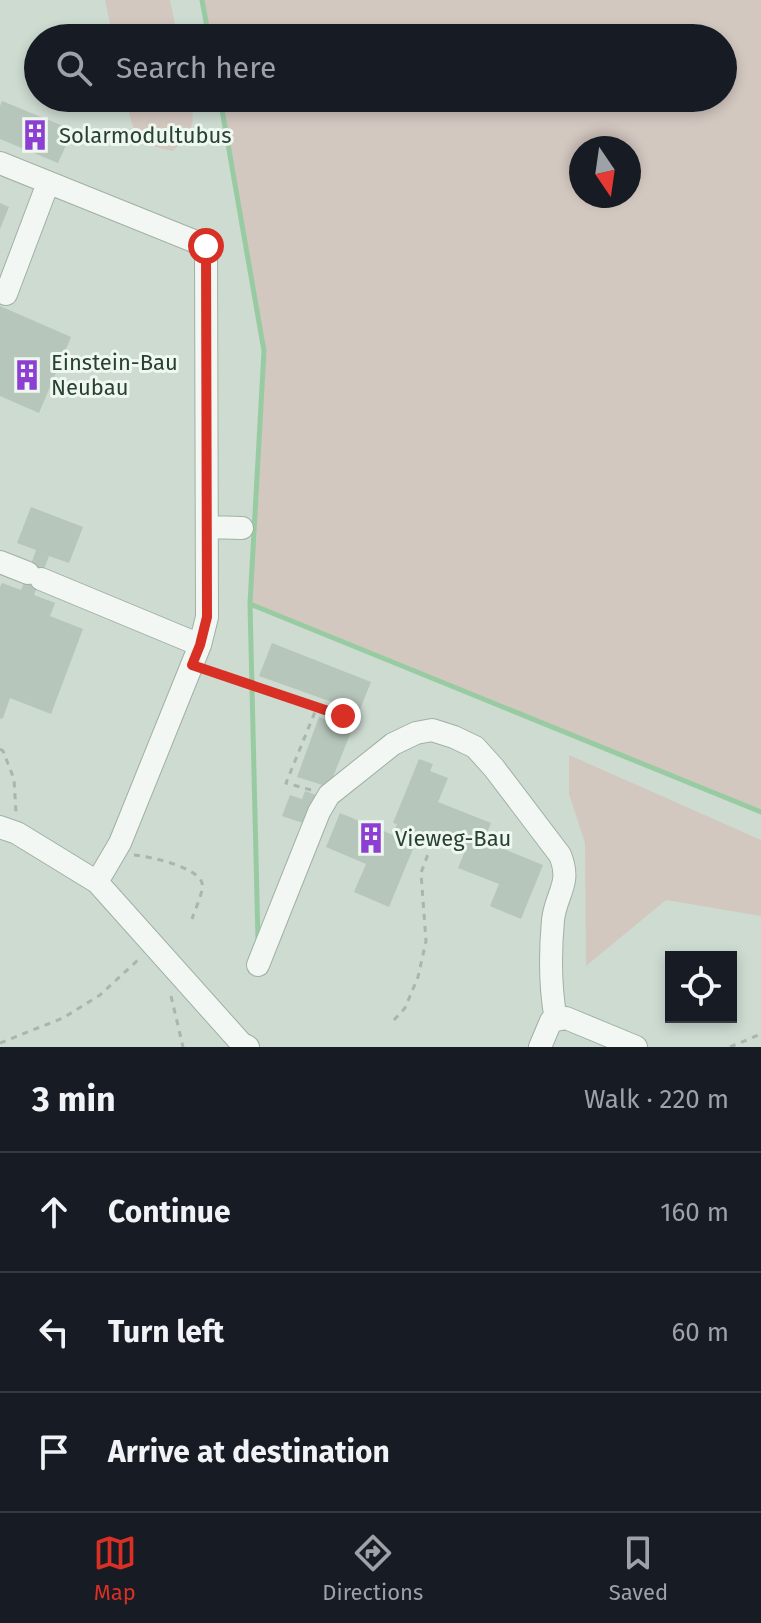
<!DOCTYPE html>
<html lang="en">
<head>
<meta charset="utf-8">
<style>
	body { margin:0; font-family:"Fira Sans",sans-serif; background:#242831; color:#f1f3f6 }
	.controls { position:absolute; right:24px; bottom:24px; display:grid; overflow:hidden; border-radius:0px; box-shadow:0 4px 12px #0003 }
	.controls button { width:72px; height:72px; display:grid; place-items:center; padding:0; border:0; border-bottom:2px solid #363941; background:#171b24; color:#f1f3f6; font:40px sans-serif }
	.compass { position:absolute; left:569px; top:136px; width:72px; height:72px; border-radius:50%; background:#171b24; box-shadow:0 4px 12px #0003; rotate:167deg }
	.stop { position:absolute; width:24px; height:24px; margin:-18px; border:6px solid #d93025; border-radius:50%; background:#fff }
	.stop.end { background:#d93025; border-color:#fff; box-shadow:0 2px 8px #0008 }
	.list { margin:0; padding:0; list-style:none }
	h2 { display:flex; justify-content:space-between; align-items:center; height:104px; margin:0; padding:0 32px; font-size:34px }
	h2 small { font-size:26px; font-weight:400; color:#9ea1a6 }
	.list li { display:grid; grid-template-columns:52px 1fr auto; gap:24px; align-items:center; box-sizing:border-box; height:120px; padding:0 32px; border-top:2px solid #363941 }
	.list b { display:block; font-size:30px; white-space:nowrap }
	.list em { font-size:26px; font-style:normal; color:#9ea1a6 }
	.icon { flex:none; width:44px; height:44px; fill:none; stroke:currentColor; stroke-width:2; stroke-linecap:round; stroke-linejoin:round }
	.map { position:relative; flex:none; width:761px; height:1047px; overflow:hidden }
	.search { position:absolute; background:#171b24; box-shadow:0 4px 12px #0003; left:24px; right:24px; top:24px; height:88px; display:flex; align-items:center; gap:20px; box-sizing:border-box; padding:0 28px; border-radius:44px; color:#9ea1a6; font-size:30px }
	.sheet { height:464px; background:#171b24 }
	nav { display:flex; justify-content:space-around; align-items:center; box-sizing:border-box; height:112px; border-top:2px solid #363941; background:#171b24; font-size:22px; color:#9ea1a6 }
	nav a { display:grid; justify-items:center; gap:4px }
	nav .on { color:#d93025 }
	.map>svg:first-child { display:block }
	.built { fill:#cddbd1; fill-rule:evenodd }
	.green { fill:#d3c8c0; fill-rule:evenodd }
	.lines { fill:none; stroke-linecap:round; stroke-linejoin:round }
	.stream { stroke:#99cba3; stroke-width:5 }
	.building { fill:#b6c6bb }
	.minor-casing { stroke:#a1b0a5; stroke-width:24 }
	.path { stroke:#a9b5ad; stroke-width:3; stroke-dasharray:6 6; stroke-linecap:butt }
	.minor { stroke:#f2f7f4; stroke-width:22 }
	.route { stroke:#d93025; stroke-width:10 }
	.labels { text-anchor:middle; stroke-width:6; stroke-linejoin:round; paint-order:stroke }
	.poi-label { font-size:22px; fill:#284130; stroke:#eff7f1; text-anchor:start }
</style>
</head>
<body>
<div class="map">
<svg width="761" height="1047" viewBox="0 0 761 1047">
	<rect width="100%" height="100%" fill="#dfe9e2"/>
	<path class="built" d="M0,0H761V1047H0ZM38,38H723V98H38ZM581,148H629V196H581ZM671,957H731V1017H671Z"/>
	<path class="green" d="M105,0H170L178,38H113Z
		M202,0H761V812L250,604L264,351L220,98H723V38H209ZM629,148V196H581V148Z
		M126,98H190C196,127 193,129 173,151C135,144 133,133 126,98Z
		M569,755L761,840V916L666,900L586,966L585,843L569,794Z"/>
	<g class="lines">
		<path class="stream" d="M202,0L209,38
			M220,98L264,351L250,604L258,941
			M250,604L761,812"/>
	</g>
	<path class="building" d="M2,101L73,130L58,163L0,139V106Z
		M0,203L9,207L0,229Z
		M0,306L71,337L39,413L0,396Z
		M31,507L83,527L69,563L49,556L34,595L55,603L50,616L83,629L51,714L10,698L3,718L0,719V587L2,583L21,590L28,573L36,550L17,543Z
		M272,643L371,682L329,787L297,777L319,717L339,725L346,707L259,676Z
		M419,759L433,764L430,771L448,778L438,802L491,823L484,841L543,865L521,919L490,906L499,884L458,868L465,851L415,831L411,843L415,844L389,907L354,892L366,864L326,847L340,813L393,835L397,824L393,823Z
		M305,791L316,795L306,824L282,816L290,795L302,799Z"/>
	<g class="lines">
		<defs>
			<path id="minor" d="M0,163L206,246L207,617L200,645L120,843L97,882
				M6,294L48,183
				M207,527L242,528
				M0,562L28,573
				M41,579L200,645
				M0,827L17,833L97,882L241,1043L248,1047
				M258,965L319,812L329,795L393,744L416,733L432,730L454,737L475,747L494,768L560,855C572,884 556,893 553,920C550,953 550,988 556,1020
				M540,1047L551,1021L566,1018L636,1047"/>
		</defs>
		<use href="#minor" class="minor-casing"/>
		<path class="path" d="M210,671L343,716
			M0,749L3,751L14,779L16,813
			M311,790L286,783L317,707
			M134,855C148,856 198,867 202,883C204,892 195,909 192,919
			M171,996L183,1047
			M394,1020L405,1008L418,977L426,941L421,873L428,854
			M0,1043L63,1018L100,995L138,960
			M730,1047L761,1034"/>
		<use href="#minor" class="minor"/>
	</g>
	<g class="lines">
		<path class="route" d="M206,246L207,617L200,645L192,665L343,716"/>
	</g>
	<defs>
		<symbol id="building-bare" viewBox="-9 -9 18 18"><path d="M-4-6H4V6H1V3H-1V6H-4ZM-2.5-4.3h1.7v1.8h-1.7ZM.8-4.3h1.7v1.8H.8ZM-2.5-1h1.7V.8h-1.7ZM.8-1h1.7V.8H.8Z" fill="#8e3fd3" stroke="#eff7f1" stroke-width="2.5" paint-order="stroke"/></symbol>
	</defs>
	<g fill-rule="evenodd">
		<use href="#building-bare" x="13" y="113" width="44" height="44"/>
		<use href="#building-bare" x="5" y="353" width="44" height="44"/>
		<use href="#building-bare" x="349" y="816" width="44" height="44"/>
	</g>
	<g class="labels">
		<g class="poi-label">
			<text x="59" y="143">Solarmodultubus</text>
			<text x="51" y="370">Einstein-Bau<tspan x="51" dy="25">Neubau</tspan></text>
			<text x="395" y="846">Vieweg-Bau</text>
		</g>
	</g>
</svg>
<div class="controls">
<button><svg class="icon" aria-label="locate" viewBox="0 0 24 24"><circle cx="12" cy="12" r="6"/><path d="M12 2v4M12 18v4M2 12h4M18 12h4"/></svg></button>
</div>
<svg class="compass" viewBox="-18 -18 36 36"><path d="M0-13l5 13h-10z" fill="#e53935"/><path d="M0 13l5-13h-10z" fill="#9ea1a6"/></svg>
<div class="stop" style="left:206px;top:246px"></div>
<div class="stop end" style="left:343px;top:716px"></div>
<div class="search"><svg class="icon" aria-label="search" viewBox="0 0 24 24"><circle cx="10" cy="10" r="6"/><path d="M15 15l6 6"/></svg>Search here</div>
</div>
<section class="sheet">
<h2>3 min<small>Walk · 220 m</small></h2>
<ul class="list">
<li><svg class="icon" aria-label="ahead" viewBox="0 0 24 24"><path d="M12 20V5M6 11l6-6 6 6"/></svg><div><b>Continue</b></div><em>160 m</em></li>
<li><svg class="icon" aria-label="left" viewBox="0 0 24 24"><path d="M17 20v-9H6M10 6l-5 5 5 5"/></svg><div><b>Turn left</b></div><em>60 m</em></li>
<li><svg class="icon" aria-label="arrive" viewBox="0 0 24 24"><path d="M6 21V4h12l-3 4 3 4H6"/></svg><div><b>Arrive at destination</b></div></li>
</ul>
</section>
<nav>
<a class="on"><svg class="icon" aria-label="map" viewBox="0 0 24 24"><path d="M3 6l6-2 6 2 6-2v14l-6 2-6-2-6 2zM9 4v14M15 6v14"/></svg>Map</a>
<a><svg class="icon" aria-label="directions" viewBox="0 0 24 24"><path d="M12 3l9 9-9 9-9-9zM9 14v-3h6M13 9l2 2-2 2"/></svg>Directions</a>
<a><svg class="icon" aria-label="saved" viewBox="0 0 24 24"><path d="M7 4h10v16l-5-4-5 4z"/></svg>Saved</a>
</nav>
</body>
</html>
